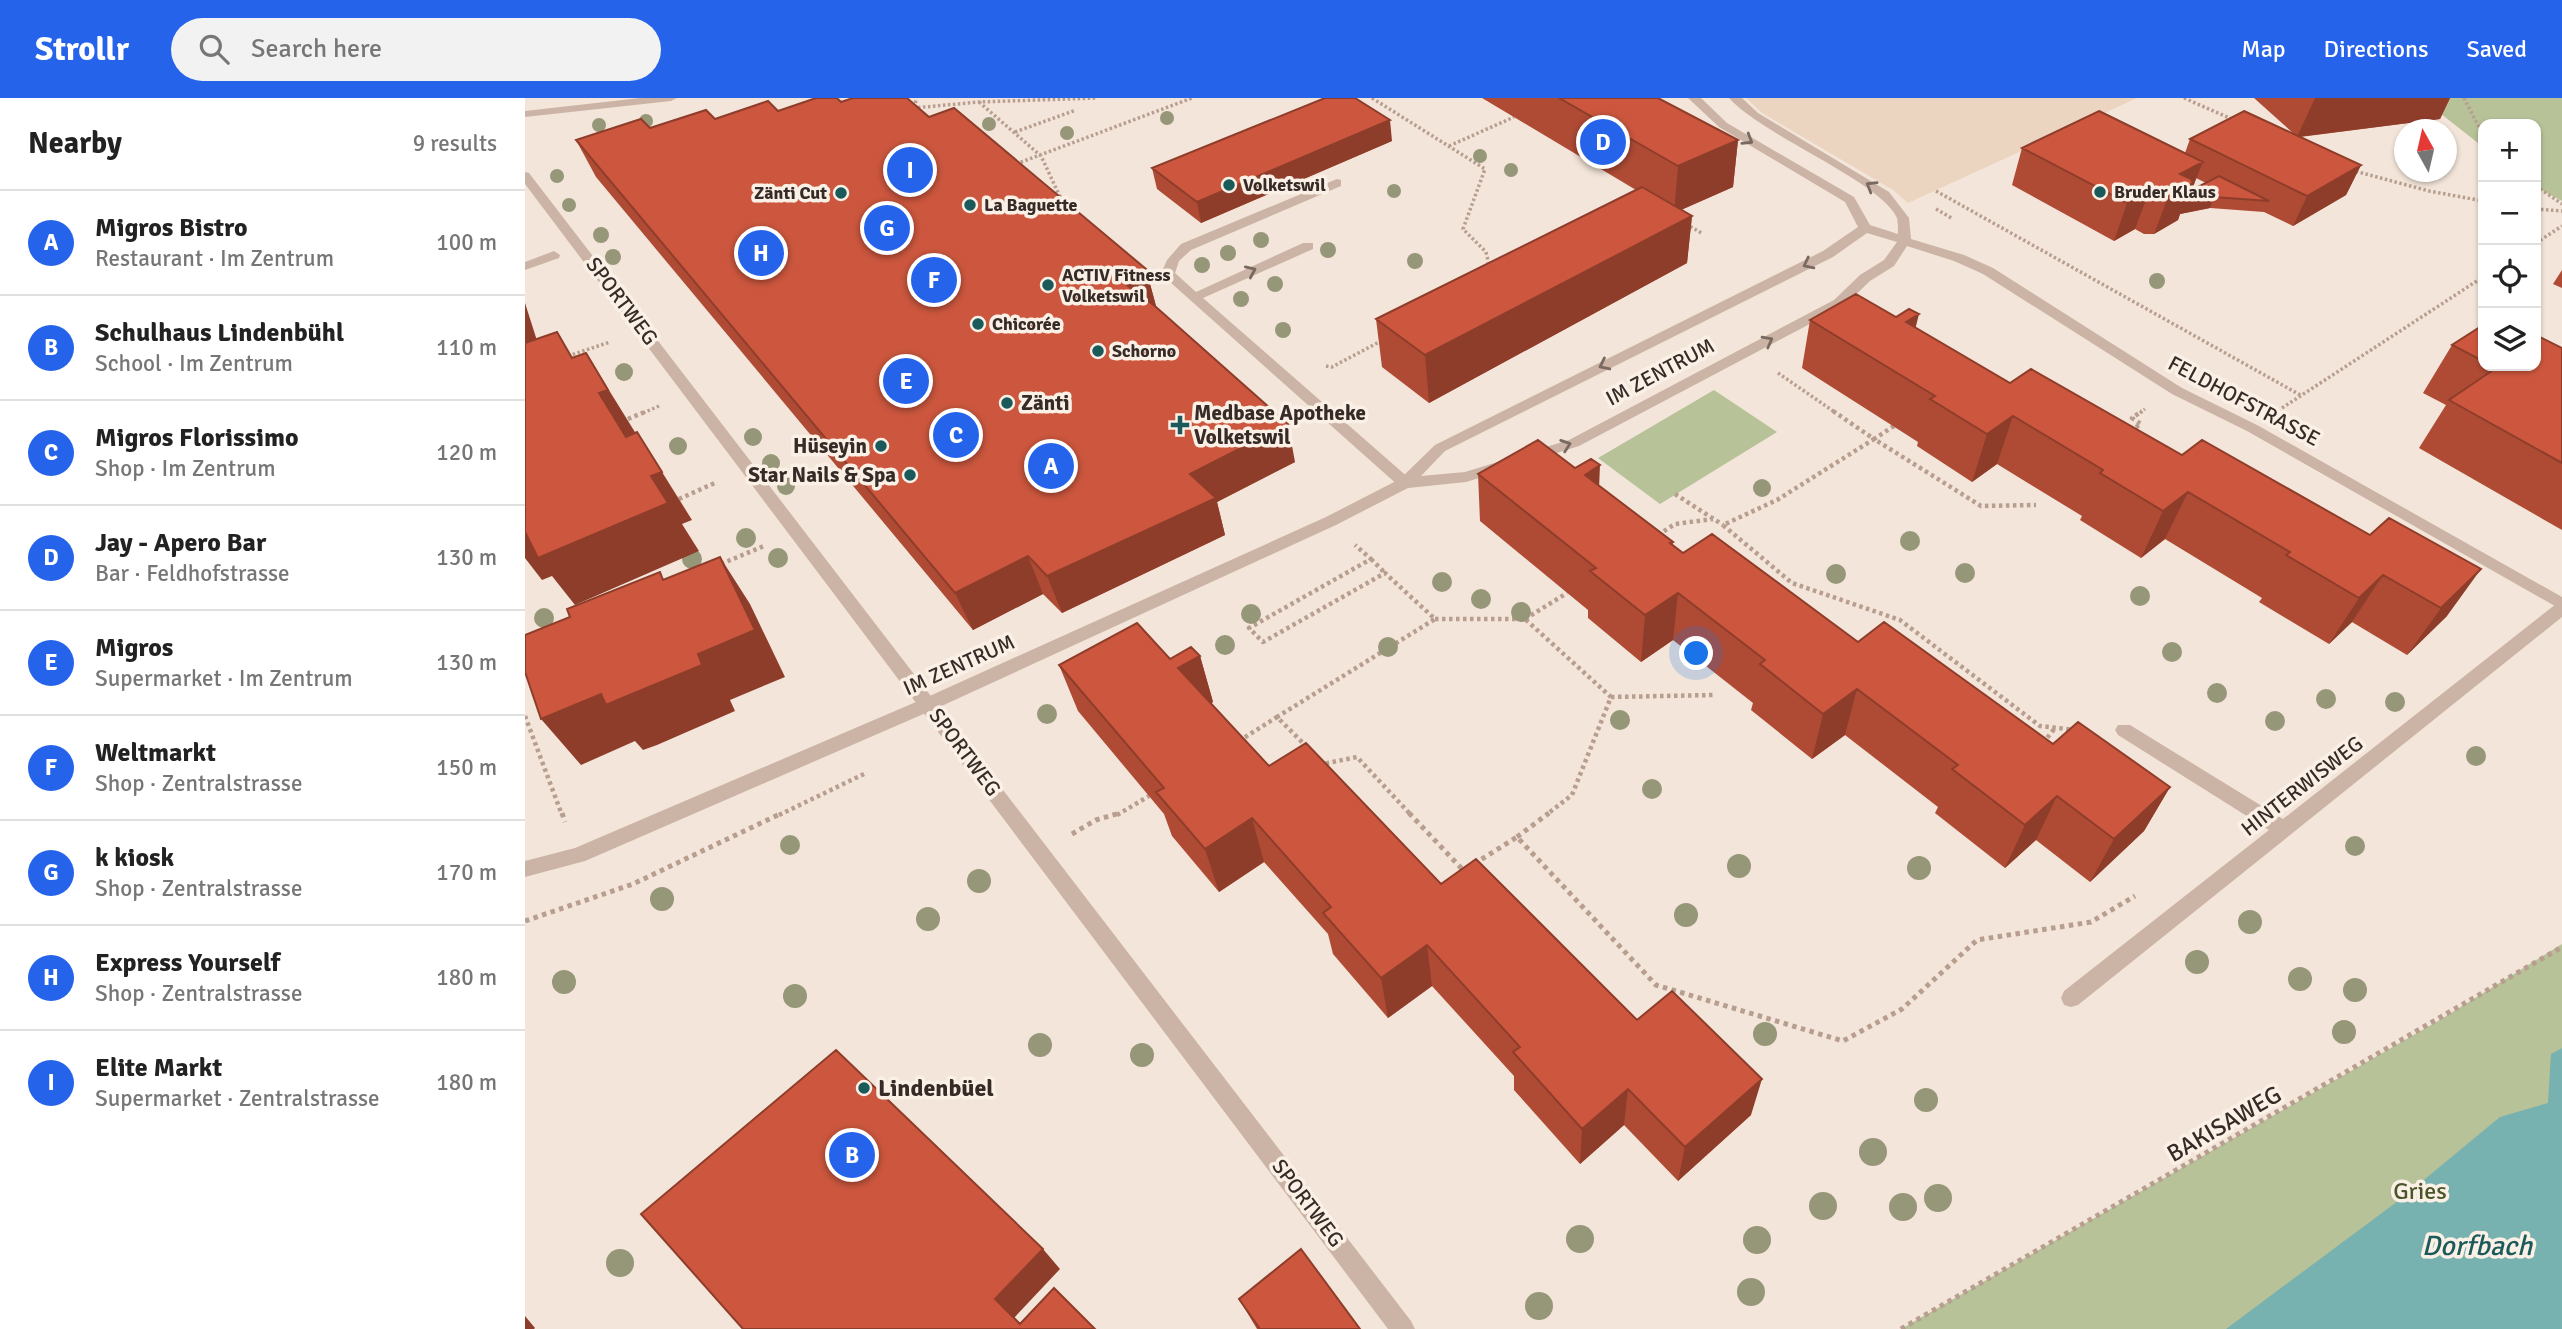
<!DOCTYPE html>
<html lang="en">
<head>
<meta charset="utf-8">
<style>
	body { margin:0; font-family:Signika,sans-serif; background:#f2f2f2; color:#222 }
	.controls { position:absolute; right:21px; top:21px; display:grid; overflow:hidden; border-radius:14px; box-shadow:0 2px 5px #0004 }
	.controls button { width:63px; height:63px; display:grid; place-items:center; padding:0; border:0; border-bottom:2px solid #e0e0e0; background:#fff; color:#222; font:35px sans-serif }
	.compass { position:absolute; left:1869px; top:21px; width:63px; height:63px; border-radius:50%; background:#fff; box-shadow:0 2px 5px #0004; rotate:352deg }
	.you { position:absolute; left:1172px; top:556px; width:24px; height:24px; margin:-18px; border:5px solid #fff; border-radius:50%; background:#1a73e8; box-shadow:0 0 0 10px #1a73e833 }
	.badge { display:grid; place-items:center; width:46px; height:46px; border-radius:50%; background:#2563eb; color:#fff; font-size:23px; font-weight:700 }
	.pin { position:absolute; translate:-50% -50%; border:4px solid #fff; box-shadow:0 2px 7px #0006 }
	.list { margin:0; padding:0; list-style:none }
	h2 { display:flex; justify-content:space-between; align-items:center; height:91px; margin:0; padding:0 28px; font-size:30px }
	h2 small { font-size:23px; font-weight:400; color:#767676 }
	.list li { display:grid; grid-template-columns:46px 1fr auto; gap:21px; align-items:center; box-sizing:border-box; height:105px; padding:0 28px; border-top:2px solid #e0e0e0 }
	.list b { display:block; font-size:26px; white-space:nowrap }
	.list p { margin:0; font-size:23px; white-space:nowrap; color:#767676 }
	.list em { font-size:23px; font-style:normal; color:#767676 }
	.icon { flex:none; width:38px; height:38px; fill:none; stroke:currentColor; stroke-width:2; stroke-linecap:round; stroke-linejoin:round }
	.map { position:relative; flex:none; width:2037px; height:1231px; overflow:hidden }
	header { display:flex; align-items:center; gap:42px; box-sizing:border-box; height:98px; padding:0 35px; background:#2563eb; color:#fff }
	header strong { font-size:33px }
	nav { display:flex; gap:38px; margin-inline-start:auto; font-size:24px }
	.search { width:490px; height:63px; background:#f2f2f2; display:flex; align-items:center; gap:18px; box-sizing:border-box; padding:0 24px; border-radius:38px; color:#767676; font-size:26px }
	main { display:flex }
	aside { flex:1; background:#fff }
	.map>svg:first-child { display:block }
	.green { fill:#b7c299 }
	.plaza { fill:#ecd5c0 }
	.water { fill:#77b1b0 }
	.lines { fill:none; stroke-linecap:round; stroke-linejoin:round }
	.path-far2 { stroke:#b79e8f; stroke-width:3.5; stroke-dasharray:2.5 2.5; stroke-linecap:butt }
	.path-far1 { stroke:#b79e8f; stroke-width:4.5; stroke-dasharray:3.5 3.5; stroke-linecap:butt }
	.path { stroke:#b79e8f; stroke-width:5; stroke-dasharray:4.5 4.5; stroke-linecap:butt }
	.service { fill:#cbb4a5; fill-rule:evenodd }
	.minor { fill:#cbb4a5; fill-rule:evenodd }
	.tertiary { fill:#cbb4a5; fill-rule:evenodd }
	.tree { fill:#969678 }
	.wall { fill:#af4b35; fill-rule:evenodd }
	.shaded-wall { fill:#8f3d2b }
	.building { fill:#cc573e; stroke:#8f3d2b; stroke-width:2 }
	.oneway { stroke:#7a6960 }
	.poi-dot { fill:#1a5a5a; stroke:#faf0e6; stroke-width:2.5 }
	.labels { text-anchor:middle; stroke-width:7; stroke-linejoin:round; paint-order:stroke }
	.far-poi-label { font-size:18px; font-weight:bold; fill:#372b27; stroke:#faf0e6; text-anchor:start }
	.street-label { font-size:21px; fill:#372b27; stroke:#faf0e6 }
	.poi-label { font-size:21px; font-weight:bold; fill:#372b27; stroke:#faf0e6; text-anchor:start }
	.near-poi-label { font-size:24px; font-weight:bold; fill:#372b27; stroke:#faf0e6; text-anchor:start }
	.near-street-label { font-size:24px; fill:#372b27; stroke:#faf0e6 }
	.near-park-label { font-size:24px; fill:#495629; stroke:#faf0e6 }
	.near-water-label { font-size:28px; font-style:italic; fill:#1a5a5a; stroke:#faf0e6 }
</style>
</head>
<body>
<header>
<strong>Strollr</strong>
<div class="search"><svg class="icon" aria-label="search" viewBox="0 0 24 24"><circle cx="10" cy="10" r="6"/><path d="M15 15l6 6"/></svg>Search here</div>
<nav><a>Map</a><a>Directions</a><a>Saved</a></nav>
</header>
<main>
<aside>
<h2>Nearby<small>9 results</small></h2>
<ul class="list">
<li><span class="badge">A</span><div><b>Migros Bistro</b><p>Restaurant · Im Zentrum</p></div><em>100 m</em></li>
<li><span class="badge">B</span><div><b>Schulhaus Lindenbühl</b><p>School · Im Zentrum</p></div><em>110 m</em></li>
<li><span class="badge">C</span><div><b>Migros Florissimo</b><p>Shop · Im Zentrum</p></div><em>120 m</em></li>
<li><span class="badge">D</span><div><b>Jay - Apero Bar</b><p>Bar · Feldhofstrasse</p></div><em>130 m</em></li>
<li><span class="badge">E</span><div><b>Migros</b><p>Supermarket · Im Zentrum</p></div><em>130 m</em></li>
<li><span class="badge">F</span><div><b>Weltmarkt</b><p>Shop · Zentralstrasse</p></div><em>150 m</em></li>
<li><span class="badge">G</span><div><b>k kiosk</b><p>Shop · Zentralstrasse</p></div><em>170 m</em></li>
<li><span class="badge">H</span><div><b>Express Yourself</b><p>Shop · Zentralstrasse</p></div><em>180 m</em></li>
<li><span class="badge">I</span><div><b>Elite Markt</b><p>Supermarket · Zentralstrasse</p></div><em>180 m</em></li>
</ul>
</aside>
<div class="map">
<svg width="2037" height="1231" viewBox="0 0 2037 1231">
	<rect width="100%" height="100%" fill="#f3e5d9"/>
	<path class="green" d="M1896,0H2037V103L2011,89V26H1958V49Z
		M1189,292L1252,334L1135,406L1073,360Z
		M2037,846V1231H1376L1913,923Z"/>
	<path class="plaza" d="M1221,0H1612L1383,105L1368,92L1237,15Z"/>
	<path class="water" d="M2037,950V1231H1701L1877,1100L1975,1019L2023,1005L2026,956Z"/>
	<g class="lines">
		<path class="path-far2" d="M847,0L960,71L938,131L961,154L964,167
			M1659,0L1709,22
			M1939,0L1958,37
			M454,4L516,58L537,103
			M388,10L454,4L572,0
			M390,10L391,0
			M490,34L551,12
			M924,48L989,19
			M491,66L667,0
			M1826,72L1904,93L1958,103
			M2011,88L2037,106
			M1411,93L1777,298
			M1411,111L1428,121
			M2011,111L2037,113
			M1161,126L1178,136
			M2011,145L2037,128
			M43,258L85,244
			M801,268L807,269L856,243
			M1253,275L1311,315
			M1757,310L1958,179
			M118,315L134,308
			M1615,315L1620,311"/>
		<path class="path-far1" d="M1308,313L1349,341L1252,402L1198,427L1267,485L1375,522L1515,628L1551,632
			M103,321L122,313
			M1369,328L1349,341L1456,408L1511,407
			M1605,333L1616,326L1607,320L1617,313
			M1150,396L1198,427
			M154,401L192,384
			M1133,437L1150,426L1188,421
			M846,461L860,475
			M196,466L239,448
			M910,521H1000L1086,599L1047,697L1021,717
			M1000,521L1042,495
			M1086,599L1189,597
			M0,618L37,717
			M714,643L752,619
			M1518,645L1530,630
			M782,649L752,619L910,521L860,475L738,544L724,530L846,461L830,447
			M795,663L798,666L832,659L886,717
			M254,717L339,676
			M592,717L624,698"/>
		<path class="path" d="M37,715L40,724
			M884,715L939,773L942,771
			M547,736L571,722L595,715
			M992,739L1024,715
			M949,766L992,739L1131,887L1318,943L1377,911L1452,842L1566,824L1610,798
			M0,823L108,786L257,715
			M1376,1231L2037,849"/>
		<path class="service" d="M0,74L4,75L886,1223L890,1231H863L0,86Z
			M812,81L816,82V88L666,152L654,163L650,175L671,194L778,145H788V151L678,200L885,381L888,385L880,390L875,389L636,176L642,162L656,146Z
			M2037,504V519L1553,907L1546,909L1539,907L1536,900L1539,893L1744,732L1593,637L1590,632L1593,627H1605L1758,721L2031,506Z"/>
		<path class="minor" d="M1163,0H1176L1202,25L1329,99L1345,127L1373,136C1373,132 1373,124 1372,120C1357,84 1238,38 1204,0H1217L1233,15L1364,94L1384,120L1386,141L1439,157L1468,170L1657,290L1732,327L2037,499V512L1722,333L1647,296L1458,176L1429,163L1382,148L1369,168L1345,183L1319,208L1054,348L1006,363L1001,361L999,358L1001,355L1044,342L1309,202L1335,177L1359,162L1372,144L1342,135L1308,159L920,353L896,378L940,374L979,362L986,367L984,371L941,384L883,390L811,427L410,611L60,763L0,779V763L50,750L398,601L801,419L875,381L910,347L1298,153L1333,129L1320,104L1194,29Z
			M29,153L35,157L34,160L0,172V164Z"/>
		<path class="tertiary" d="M115,0H152L146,3L0,19V13Z"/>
	</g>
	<g class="tree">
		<circle cx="642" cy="20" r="7"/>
		<circle cx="121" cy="23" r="7"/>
		<circle cx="464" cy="26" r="7"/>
		<circle cx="74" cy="27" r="7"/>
		<circle cx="542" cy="35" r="7"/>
		<circle cx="955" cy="58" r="7"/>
		<circle cx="986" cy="72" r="7"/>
		<circle cx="32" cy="78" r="7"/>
		<circle cx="869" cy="93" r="7"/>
		<circle cx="44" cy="107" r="7"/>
		<circle cx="76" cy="137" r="8"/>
		<circle cx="736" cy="142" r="8"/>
		<circle cx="803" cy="152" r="8"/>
		<circle cx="703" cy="155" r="8"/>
		<circle cx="88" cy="159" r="8"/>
		<circle cx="890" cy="163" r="8"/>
		<circle cx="677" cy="167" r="8"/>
		<circle cx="1632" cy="183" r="8"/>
		<circle cx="750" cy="186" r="8"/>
		<circle cx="716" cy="201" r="8"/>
		<circle cx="758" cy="232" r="8"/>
		<circle cx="99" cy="274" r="9"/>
		<circle cx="228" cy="339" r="9"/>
		<circle cx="153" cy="348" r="9"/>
		<circle cx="246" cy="365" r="9"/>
		<circle cx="261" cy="388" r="9"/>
		<circle cx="1237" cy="390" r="9"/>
		<circle cx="221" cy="440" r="10"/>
		<circle cx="1385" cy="443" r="10"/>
		<circle cx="253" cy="460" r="10"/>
		<circle cx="167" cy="461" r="10"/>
		<circle cx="1440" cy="475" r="10"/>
		<circle cx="1311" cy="476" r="10"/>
		<circle cx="917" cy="484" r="10"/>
		<circle cx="1615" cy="498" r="10"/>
		<circle cx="956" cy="501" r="10"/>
		<circle cx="996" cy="514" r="10"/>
		<circle cx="726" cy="516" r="10"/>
		<circle cx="19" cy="520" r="10"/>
		<circle cx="700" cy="547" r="10"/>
		<circle cx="863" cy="549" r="10"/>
		<circle cx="1647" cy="554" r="10"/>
		<circle cx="1692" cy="595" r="10"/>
		<circle cx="1801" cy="601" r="10"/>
		<circle cx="1870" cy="604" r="10"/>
		<circle cx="522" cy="616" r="10"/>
		<circle cx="1095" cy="622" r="10"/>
		<circle cx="1750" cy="623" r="10"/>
		<circle cx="1951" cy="658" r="10"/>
		<circle cx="1127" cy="691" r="10"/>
		<circle cx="265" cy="747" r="10"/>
		<circle cx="1830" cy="748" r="10"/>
		<circle cx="1214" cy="768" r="12"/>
		<circle cx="1394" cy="770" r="12"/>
		<circle cx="454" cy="783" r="12"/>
		<circle cx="137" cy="801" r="12"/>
		<circle cx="1161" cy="817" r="12"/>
		<circle cx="403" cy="821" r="12"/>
		<circle cx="1725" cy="824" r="12"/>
		<circle cx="1672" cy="864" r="12"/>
		<circle cx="1775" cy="881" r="12"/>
		<circle cx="39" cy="884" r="12"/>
		<circle cx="1830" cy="892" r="12"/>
		<circle cx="270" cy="898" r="12"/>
		<circle cx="1819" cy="934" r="12"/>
		<circle cx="1240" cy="936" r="12"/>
		<circle cx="515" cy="947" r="12"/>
		<circle cx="617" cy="957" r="12"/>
		<circle cx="1401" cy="1002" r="12"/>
		<circle cx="1348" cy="1054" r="14"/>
		<circle cx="1413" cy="1100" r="14"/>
		<circle cx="1298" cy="1108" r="14"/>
		<circle cx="1378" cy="1109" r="14"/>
		<circle cx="1055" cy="1141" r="14"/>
		<circle cx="1232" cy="1142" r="14"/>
		<circle cx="95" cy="1165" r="14"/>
		<circle cx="1226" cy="1194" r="14"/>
		<circle cx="1014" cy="1208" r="14"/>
	</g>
	<path class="wall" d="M957,0H1133L1213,42L1208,89L1156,112L1167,118L1162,165L904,305L857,269L851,221L1111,92Z
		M1729,0H1925L1915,21L1775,39L1836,67L1821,97L1768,128L1739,114L1685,110L1655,116L1653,122L1629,136H1619L1610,131L1589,143L1487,87L1497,50L1660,55L1665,41L1769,36ZM1671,80L1681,85L1667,92Z
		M253,13L404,19L621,171L631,208L630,209L770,364L692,404L700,437L537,515L518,496L448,532L71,79L51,42L125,30Z
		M867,43L676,125L632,91L627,70Z
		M2037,172V190L2028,186Z
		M1285,222L1390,230L1485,285L1845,437L1864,420L1922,518L1882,557L1827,524L1804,546L1734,504L1737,500L1640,441L1616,460L1555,422L1557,418L1472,366L1447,384L1392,348L1393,344L1277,270Z
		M1958,227V268H2011L2037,250V432L1894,350L1921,307L1898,295L1927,247Z
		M953,376L1075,388L1148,444V447L1158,455L1333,544L1528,646L1645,689L1619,733L1565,784L1511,742L1480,770L1410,715L1413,709L1320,637L1287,661L1226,612L1228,605L1148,542L1116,564L1063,520V512L955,423Z
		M675,558L688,604L686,605L744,668L1112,922L1226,1017L1153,1083L1099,1027L1055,1066L989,992V978L907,888L863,920L808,856L803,836L739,764L694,794L647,738L639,716L553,613L534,567L645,561Z
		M714,1201L835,1231H732Z"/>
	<path class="shaded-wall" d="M1790,0H1925L1915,21L1772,39Z
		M865,22L867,43L676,125L672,104Z
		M1213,42L1208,89L1149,115L1153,68Z
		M1678,64L1663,101L1689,99L1685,110L1655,116L1653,122L1629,136L1643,99L1655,76Z
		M1836,67L1821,97L1768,128L1782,98Z
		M1624,94L1610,131L1589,143L1602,105Z
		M1167,118L1162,165L904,305L900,257Z
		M621,171L631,208L605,220L595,182Z
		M0,205L15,252L0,257Z
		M1394,216L1382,264L1381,224Z
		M61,255L113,339L112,334L167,422L157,426L174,453L50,507L27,478L17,482L0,460V432L74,295Z
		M1488,318L1472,366L1447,384L1462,336Z
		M763,326L770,364L692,404L700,437L537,515L522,478L665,376Z
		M1075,367L1073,415L1060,377Z
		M1663,394L1640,441L1616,460L1638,413Z
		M503,458L518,496L448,532L430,495Z
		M195,459L225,506L260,579L205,602L210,613L132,647L118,652L110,643L56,667L16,621L173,556Z
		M1956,471L1922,518L1882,557L1916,510Z
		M1858,477L1827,524L1804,546L1834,500Z
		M1153,495L1148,542L1116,564L1120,517Z
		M675,558L688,604L668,616L653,570Z
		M1332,591L1320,637L1287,661L1298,616Z
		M1645,689L1619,733L1565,784L1589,741Z
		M1532,698L1511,742L1480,770L1500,727Z
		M727,720L739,764L694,794L680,751Z
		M902,847L907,888L863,920L856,880Z
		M1237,981L1226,1017L1153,1083L1160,1049Z
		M1103,991L1099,1027L1055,1066L1057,1031Z
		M518,1151L535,1171L489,1220L470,1201Z
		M0,1218L10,1230L9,1231H0Z"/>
	<path class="building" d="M291,0H312L316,4L328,0H382L404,19L429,10L621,171L595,182L631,209L763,326L665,376L691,400L522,478L503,458L430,495L51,42L116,21L125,30L181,12L190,21L243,3L253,13Z
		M800,0H830L865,22L672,104L627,70Z
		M1034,0H1133L1213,42L1153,68Z
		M1574,13L1678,64L1655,76L1666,81L1668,85L1643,99H1633L1624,94L1602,105L1497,50Z
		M1719,13L1836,67L1782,98L1665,41Z
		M1694,78L1744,103L1689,99L1660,105L1665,93Z
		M1117,89L1167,118L900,257L851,221Z
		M1331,196L1371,219L1384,211L1394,216L1381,224L1485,285L1506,271L1657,357L1677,342L1845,437L1864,420L1956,471L1916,510L1858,477L1834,500L1761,457L1765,454L1663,394L1638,413L1575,375L1578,372L1488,318L1462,336L1405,301L1410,298L1285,222Z
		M1958,227V263L1927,247Z
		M32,234L47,260L61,255L83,292L74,295L101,339L112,334L137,374L126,378L143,405L13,460L0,434V245Z
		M2011,237L2037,250V365L1924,302L1971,270L1967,268H2011Z
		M1013,342L1050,370L1066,361L1075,367L1060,377L1148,444L1145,445L1158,455L1187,436L1333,544L1359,524L1528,646L1553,624L1645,689L1589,741L1532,698L1500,727L1427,671L1433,667L1332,591L1298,616L1235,566L1240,562L1153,495L1120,517L1065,473L1071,470L953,376Z
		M195,459L230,532L173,556L177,567L95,601L81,607L76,596L16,621L0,574V537L45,519L42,511L135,474L138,482Z
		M612,525L645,561L666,549L675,558L653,570L744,668L781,645L916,786L951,761L1112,922L1147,893L1237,981L1160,1049L1103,991L1057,1031L988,954L995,949L902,847L856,880L798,815L806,809L727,720L680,751L631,694L639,690L534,567Z
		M311,952L518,1151L470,1201L495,1226L529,1190L570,1231H218L116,1116Z
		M776,1151L835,1231H735L714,1201Z"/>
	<defs><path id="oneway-chevron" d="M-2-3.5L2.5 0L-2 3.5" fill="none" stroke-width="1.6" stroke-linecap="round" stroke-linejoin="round" transform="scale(1.75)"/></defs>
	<g class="oneway">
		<use href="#oneway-chevron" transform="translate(1223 42) rotate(31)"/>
		<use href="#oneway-chevron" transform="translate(1346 88) rotate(-149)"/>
		<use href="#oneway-chevron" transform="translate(1283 166) rotate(153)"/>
		<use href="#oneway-chevron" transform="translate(726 173) rotate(-24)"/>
		<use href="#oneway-chevron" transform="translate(1243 243) rotate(-28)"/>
		<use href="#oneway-chevron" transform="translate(1079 267) rotate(154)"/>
		<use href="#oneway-chevron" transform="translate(1041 347) rotate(-19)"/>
	</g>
	<g class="poi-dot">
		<circle cx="704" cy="87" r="7"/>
		<circle cx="1575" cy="94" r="7"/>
		<circle cx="316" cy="95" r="7"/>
		<circle cx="445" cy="107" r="7"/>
		<circle cx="523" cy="187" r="7"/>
		<circle cx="453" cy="226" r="7"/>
		<circle cx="573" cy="253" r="7"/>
		<circle cx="482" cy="305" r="7"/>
		<path d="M651.5 316.5h7v7h7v7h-7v7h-7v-7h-7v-7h7z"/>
		<circle cx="356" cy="348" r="7"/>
		<circle cx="385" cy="377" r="7"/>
		<circle cx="339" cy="990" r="7"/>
	</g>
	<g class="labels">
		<g class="far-poi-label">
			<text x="718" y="93">Volketswil</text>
			<text x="1589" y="100">Bruder Klaus</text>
			<text x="302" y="101" text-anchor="end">Zänti Cut</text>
			<text x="459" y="113">La Baguette</text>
			<text x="537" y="183">ACTIV Fitness<tspan x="537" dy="21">Volketswil</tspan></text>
			<text x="467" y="232">Chicorée</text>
			<text x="587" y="259">Schorno</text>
		</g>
		<g class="street-label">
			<text transform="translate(97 203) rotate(53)" y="7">SPORTWEG</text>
			<text transform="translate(1135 274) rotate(-28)" y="7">IM ZENTRUM</text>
			<text transform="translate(1719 303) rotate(28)" y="7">FELDHOFSTRASSE</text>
			<text transform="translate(434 567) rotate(-24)" y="7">IM ZENTRUM</text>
			<text transform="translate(440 654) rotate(53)" y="7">SPORTWEG</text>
			<text transform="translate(1777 688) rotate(-38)" y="7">HINTERWISWEG</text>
			<text transform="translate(783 1105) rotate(53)" y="7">SPORTWEG</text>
		</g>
		<g class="poi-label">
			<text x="496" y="312">Zänti</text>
			<text x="669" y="322">Medbase Apotheke<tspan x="669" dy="24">Volketswil</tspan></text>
			<text x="342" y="355" text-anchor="end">Hüseyin</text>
			<text x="371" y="384" text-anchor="end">Star Nails &amp; Spa</text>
		</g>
		<g class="near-poi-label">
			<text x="353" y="998">Lindenbüel</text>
		</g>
		<g class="near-street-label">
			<text transform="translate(1699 1026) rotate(-30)" y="8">BAKISAWEG</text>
		</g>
		<g class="near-park-label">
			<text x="1895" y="1101">Gries</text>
		</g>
		<g class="near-water-label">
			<text x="1952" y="1157">Dorfbach</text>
		</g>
	</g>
</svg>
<div class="controls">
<button>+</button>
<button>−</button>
<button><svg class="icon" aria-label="locate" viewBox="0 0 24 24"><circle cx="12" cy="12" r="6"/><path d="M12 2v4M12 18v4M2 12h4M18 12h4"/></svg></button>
<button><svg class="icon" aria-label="layers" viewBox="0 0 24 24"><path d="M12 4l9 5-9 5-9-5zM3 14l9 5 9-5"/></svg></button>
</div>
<svg class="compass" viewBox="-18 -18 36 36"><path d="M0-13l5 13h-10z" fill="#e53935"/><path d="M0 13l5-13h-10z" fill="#767676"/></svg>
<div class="you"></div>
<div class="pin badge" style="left:526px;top:368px">A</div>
<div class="pin badge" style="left:327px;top:1057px">B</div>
<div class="pin badge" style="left:431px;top:337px">C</div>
<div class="pin badge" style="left:1078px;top:44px">D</div>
<div class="pin badge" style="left:381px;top:283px">E</div>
<div class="pin badge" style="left:409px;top:182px">F</div>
<div class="pin badge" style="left:362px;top:130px">G</div>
<div class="pin badge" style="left:236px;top:155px">H</div>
<div class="pin badge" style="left:385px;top:72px">I</div>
</div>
</main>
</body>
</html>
